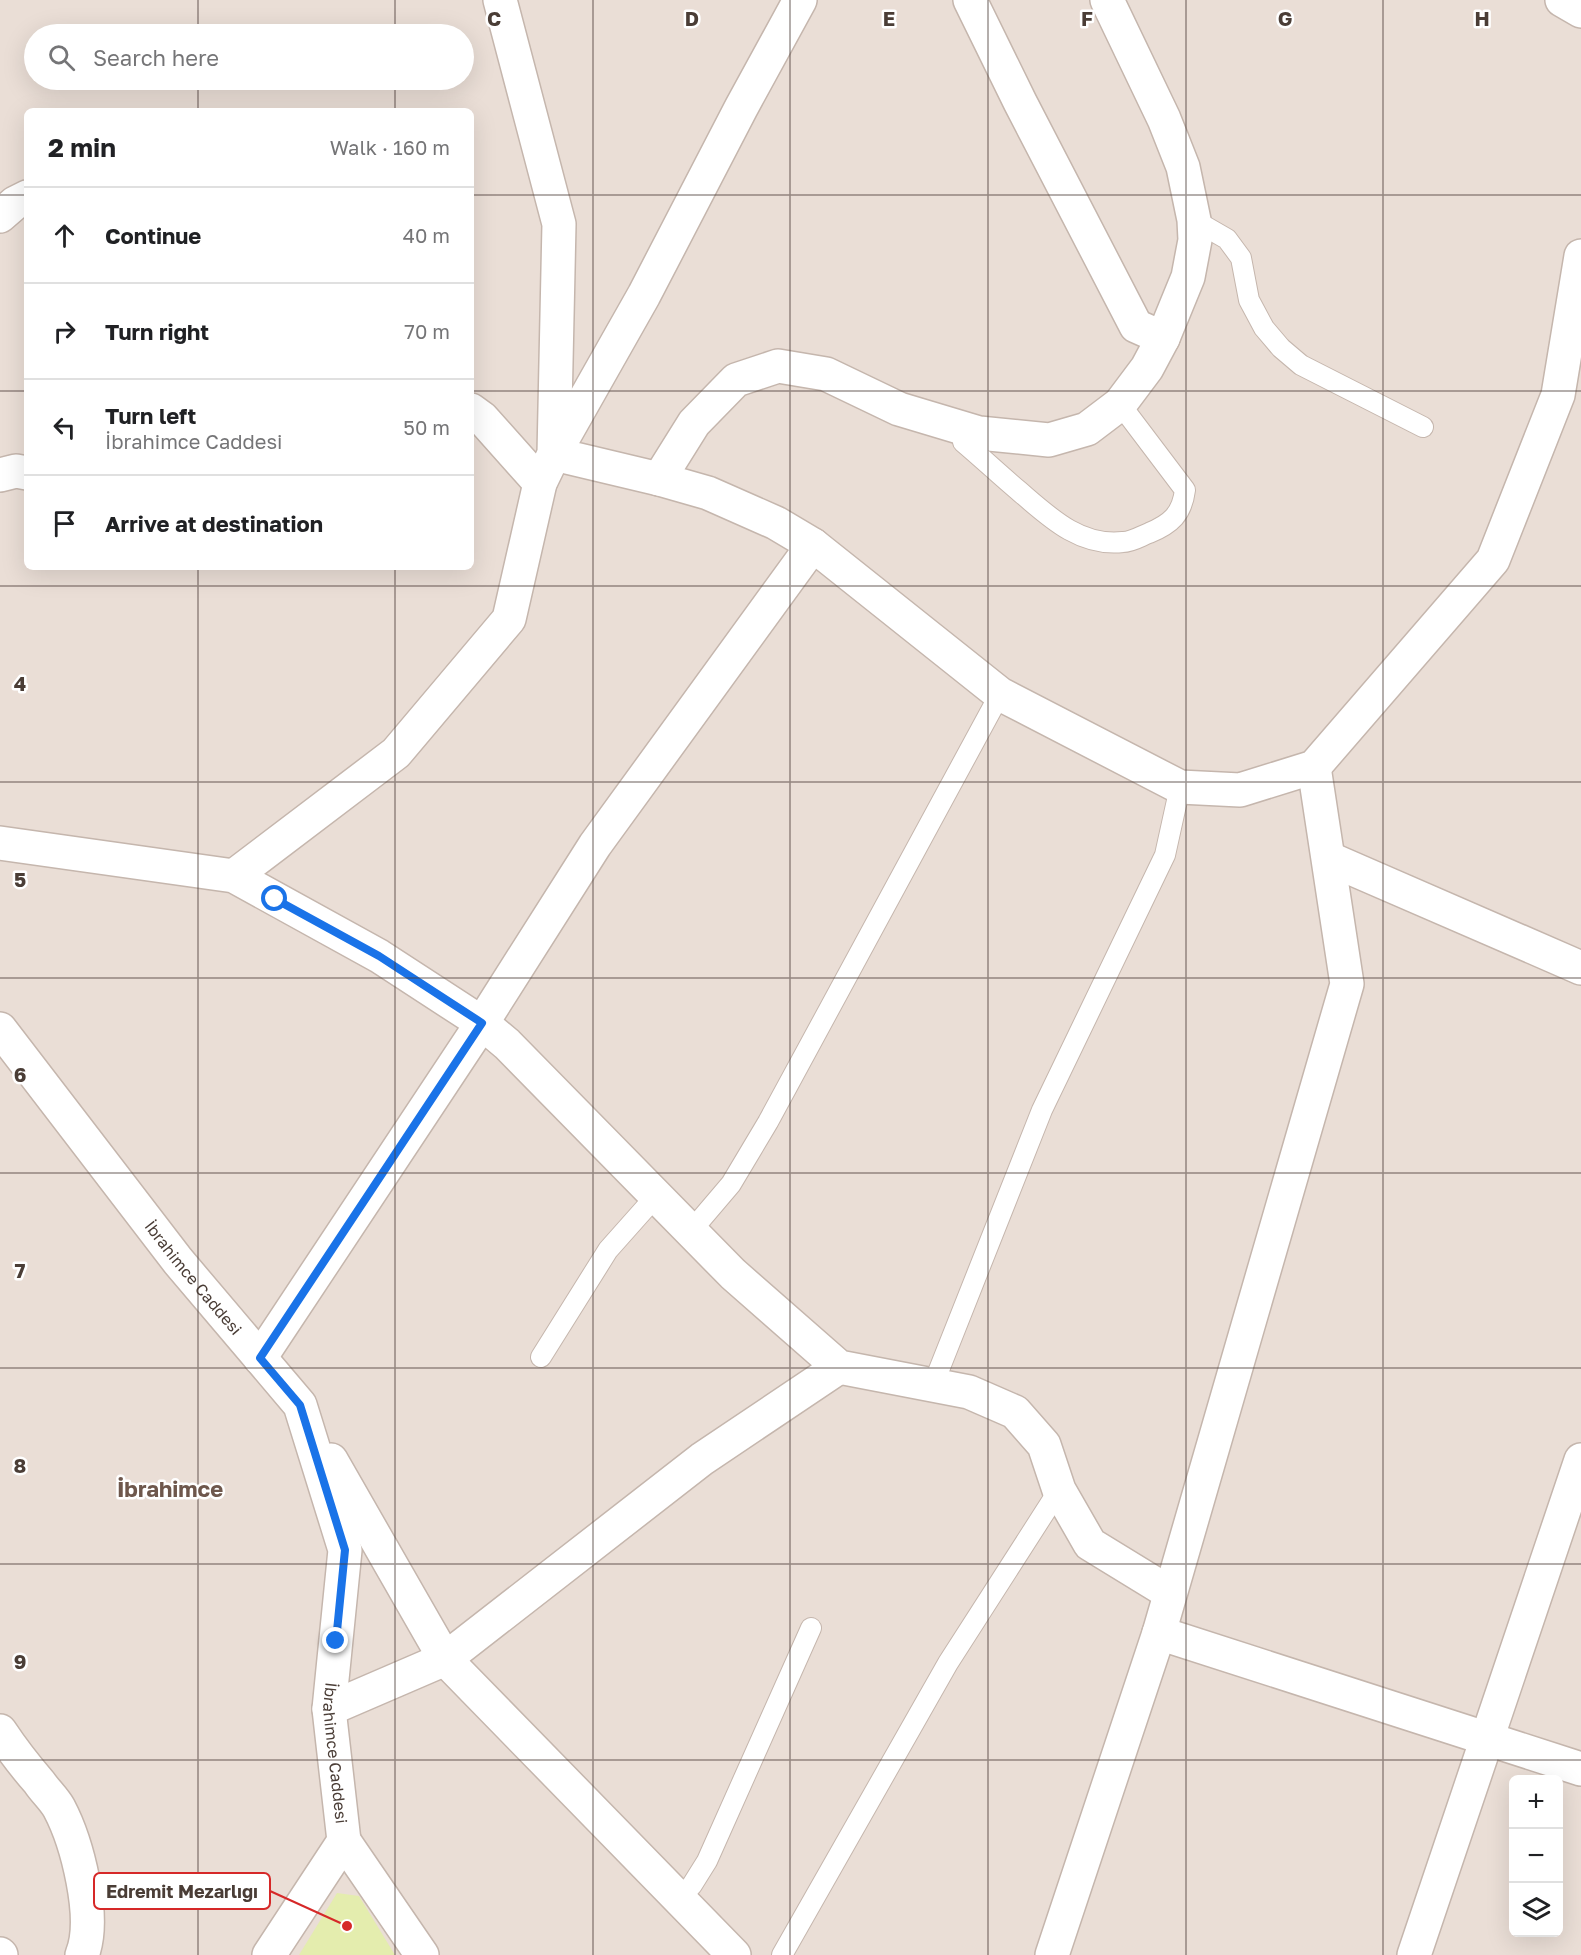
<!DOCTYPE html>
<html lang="en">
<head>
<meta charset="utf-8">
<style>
	body { margin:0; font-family:"Golos Text",sans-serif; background:#f2f2f2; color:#202124 }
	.controls { position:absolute; right:18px; bottom:18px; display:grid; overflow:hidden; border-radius:9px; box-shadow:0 6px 24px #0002 }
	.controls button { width:54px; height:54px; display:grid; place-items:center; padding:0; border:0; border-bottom:2px solid #e0e0e0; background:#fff; color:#202124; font:30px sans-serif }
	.stop { position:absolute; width:18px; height:18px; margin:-14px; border:4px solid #1a73e8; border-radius:50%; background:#fff }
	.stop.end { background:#1a73e8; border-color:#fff; box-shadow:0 2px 6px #0008 }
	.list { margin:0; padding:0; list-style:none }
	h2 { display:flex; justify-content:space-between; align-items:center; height:78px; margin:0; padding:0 24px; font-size:26px }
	h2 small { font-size:20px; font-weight:400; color:#757577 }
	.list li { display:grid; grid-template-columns:39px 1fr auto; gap:18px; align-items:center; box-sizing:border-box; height:96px; padding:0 24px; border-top:2px solid #e0e0e0 }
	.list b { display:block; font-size:22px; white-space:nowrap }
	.list p { margin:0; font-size:20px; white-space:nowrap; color:#757577 }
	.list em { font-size:20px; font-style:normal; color:#757577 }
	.icon { flex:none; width:33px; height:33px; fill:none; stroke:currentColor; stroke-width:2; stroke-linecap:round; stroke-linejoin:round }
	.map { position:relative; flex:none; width:1581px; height:1955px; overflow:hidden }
	.search { position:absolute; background:#fff; box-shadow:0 6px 24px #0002; left:24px; top:24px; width:450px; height:66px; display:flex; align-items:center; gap:15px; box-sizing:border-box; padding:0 21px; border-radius:33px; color:#757577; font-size:22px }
	.panel { position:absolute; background:#fff; box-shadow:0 6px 24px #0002; left:24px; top:108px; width:450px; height:462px; border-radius:9px }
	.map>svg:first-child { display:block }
	.residential { fill:#eaded6; fill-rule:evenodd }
	.green { fill:#e4edae }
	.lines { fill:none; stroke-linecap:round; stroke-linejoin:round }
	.service-casing { stroke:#c5b6ad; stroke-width:22 }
	.minor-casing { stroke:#c5b6ad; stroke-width:36 }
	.service { stroke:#fff; stroke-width:20 }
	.minor { stroke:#fff; stroke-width:33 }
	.route { stroke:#1a73e8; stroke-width:8 }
	.grid { fill:none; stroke:#4a3d36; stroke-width:1.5; stroke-opacity:0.55 }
	.labels { text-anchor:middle; stroke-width:5; stroke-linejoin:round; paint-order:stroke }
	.street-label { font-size:16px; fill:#4a3d36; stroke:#fff }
	.district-label { font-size:22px; font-weight:bold; fill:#6e574c; stroke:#fff }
	.grid-label { font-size:20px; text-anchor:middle; font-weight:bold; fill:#4a3d36; stroke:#fff; stroke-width:5; stroke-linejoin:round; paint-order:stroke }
	.leader { fill:none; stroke:#d62828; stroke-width:2 }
	.callout-dot { fill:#d62828; stroke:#fff; stroke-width:2 }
	.callout { fill:#fff; stroke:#d62828; stroke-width:2 }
	.callout-label { font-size:18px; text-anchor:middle; font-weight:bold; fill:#4a3d36 }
</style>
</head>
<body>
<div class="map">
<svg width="1581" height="1955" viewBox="0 0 1581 1955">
	<rect width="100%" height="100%" fill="#f6eee9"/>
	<path class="residential" d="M0,0H1581V1955H0ZM34,34H464V80H34ZM27,111H471V567H27ZM1514,1780H1558V1932H1514Z"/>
	<path class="green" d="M337,1893L359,1896L395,1955H299Z"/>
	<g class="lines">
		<defs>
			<path id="service" d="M1194,220L1227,239L1241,258L1249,300L1264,328L1281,348L1301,365L1423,427
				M961,427L963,442C982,458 1000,475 1019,491C1049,517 1080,547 1123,542C1132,542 1141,536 1149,533C1171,524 1182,514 1185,490L1120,404
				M691,1231L731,1184L768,1122L1000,694
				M541,1357L608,1250L656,1196
				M933,1385L1042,1110L1165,855L1180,787
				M679,1899L692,1885L707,1861L811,1628
				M782,1955L948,1663L1059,1490"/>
			<g id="minor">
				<path d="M800,0L741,108L644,295L554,454L659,479L708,493L776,523L813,545L1000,694L1180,787L1240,790L1314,767L1493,560L1558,395L1581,256"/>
				<path d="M970,0L1020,102L1136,326L1163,338"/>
				<path d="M1562,0L1581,11"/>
				<path d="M0,216L15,203L27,197"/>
				<path d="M471,410L482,418L540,483"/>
				<path d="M0,475L16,471L27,473"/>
				<path d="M659,479L694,423L736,380L778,366L826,374L899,409L979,433L1049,440L1087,429L1120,404L1147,368L1163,338L1188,277L1195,240L1194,220L1183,167L1164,119L1107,0"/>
				<path d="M0,843L234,876L379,956L482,1023L507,1044L733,1274L839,1367L969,1392L1015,1412L1044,1445L1059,1490L1090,1544L1170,1593"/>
				<path d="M1330,859L1581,968"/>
				<path d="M234,876L396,753L509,619L540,483L554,454L559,224L500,0"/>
				<path id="s1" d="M0,1029L178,1261L300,1405L345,1550L329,1709L344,1841L269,1955"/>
				<path d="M260,1358L482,1023L595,845L813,545"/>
				<path d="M331,1460L445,1659L734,1955"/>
				<path d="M1159,1633L1581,1769"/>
				<path d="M329,1709L445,1659L702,1459L839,1367"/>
				<path d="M0,1731C12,1749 25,1766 39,1782C45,1791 54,1799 59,1808C77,1842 97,1918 82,1955"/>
				<path d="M344,1841L422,1955"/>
				<path d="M0,1954L1,1955"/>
				<path d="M1052,1955L1159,1633L1347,984L1314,767"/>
				<path d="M1414,1955L1581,1460"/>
			</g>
		</defs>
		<use href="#service" class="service-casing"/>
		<use href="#minor" class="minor-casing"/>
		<use href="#service" class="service"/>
		<use href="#minor" class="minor"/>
	</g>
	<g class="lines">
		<path class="route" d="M275,899L379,956L482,1023L260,1358L300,1405L345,1550L336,1641"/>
	</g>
	<path class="grid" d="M198,0V34M395,0V34M593,0V1955M790,0V1955M988,0V1955M1186,0V1955M1383,0V1955M198,80V111M395,80V111M0,195H27M471,195H1581M0,391H27M471,391H1581M198,567V1955M395,567V1955M0,586H1581M0,782H1581M0,978H1581M0,1173H1581M0,1368H1581M0,1564H1581M0,1760H1581"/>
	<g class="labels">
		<g class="street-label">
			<text dy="6" stroke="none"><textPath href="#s1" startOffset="315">İbrahimce Caddesi</textPath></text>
			<text dy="6" stroke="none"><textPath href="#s1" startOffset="837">İbrahimce Caddesi</textPath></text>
		</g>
		<g class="district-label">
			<text x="170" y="1497">İbrahimce</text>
		</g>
	</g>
	<g class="grid-label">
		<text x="494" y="26">C</text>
		<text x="692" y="26">D</text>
		<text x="889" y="26">E</text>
		<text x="1087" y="26">F</text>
		<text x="1285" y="26">G</text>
		<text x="1482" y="26">H</text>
		<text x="20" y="691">4</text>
		<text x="20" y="887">5</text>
		<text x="20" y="1082">6</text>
		<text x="20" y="1278">7</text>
		<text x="20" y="1473">8</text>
		<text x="20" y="1669">9</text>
	</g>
	<path class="leader" d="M347 1926L270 1891"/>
	<circle class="callout-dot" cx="347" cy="1926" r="6"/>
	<rect class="callout" x="94" y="1873" width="176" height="36" rx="6"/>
	<g class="callout-label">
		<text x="182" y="1898">Edremit Mezarlığı</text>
	</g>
</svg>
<div class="controls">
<button>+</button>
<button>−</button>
<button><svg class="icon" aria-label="layers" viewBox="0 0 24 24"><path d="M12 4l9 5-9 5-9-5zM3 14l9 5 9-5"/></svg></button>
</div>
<div class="stop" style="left:275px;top:899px"></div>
<div class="stop end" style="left:336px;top:1641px"></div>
<div class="search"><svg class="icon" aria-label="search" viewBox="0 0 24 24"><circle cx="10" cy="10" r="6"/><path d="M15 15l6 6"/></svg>Search here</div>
<section class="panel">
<h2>2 min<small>Walk · 160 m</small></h2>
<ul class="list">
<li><svg class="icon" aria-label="ahead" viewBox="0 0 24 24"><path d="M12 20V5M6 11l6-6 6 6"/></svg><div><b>Continue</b></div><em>40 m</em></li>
<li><svg class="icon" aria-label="right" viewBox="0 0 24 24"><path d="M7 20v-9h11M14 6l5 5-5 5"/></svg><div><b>Turn right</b></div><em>70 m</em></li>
<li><svg class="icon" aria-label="left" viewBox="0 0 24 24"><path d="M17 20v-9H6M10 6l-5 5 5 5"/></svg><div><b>Turn left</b><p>İbrahimce Caddesi</p></div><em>50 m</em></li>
<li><svg class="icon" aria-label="arrive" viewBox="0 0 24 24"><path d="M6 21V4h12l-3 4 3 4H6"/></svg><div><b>Arrive at destination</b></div></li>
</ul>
</section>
</div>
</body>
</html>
